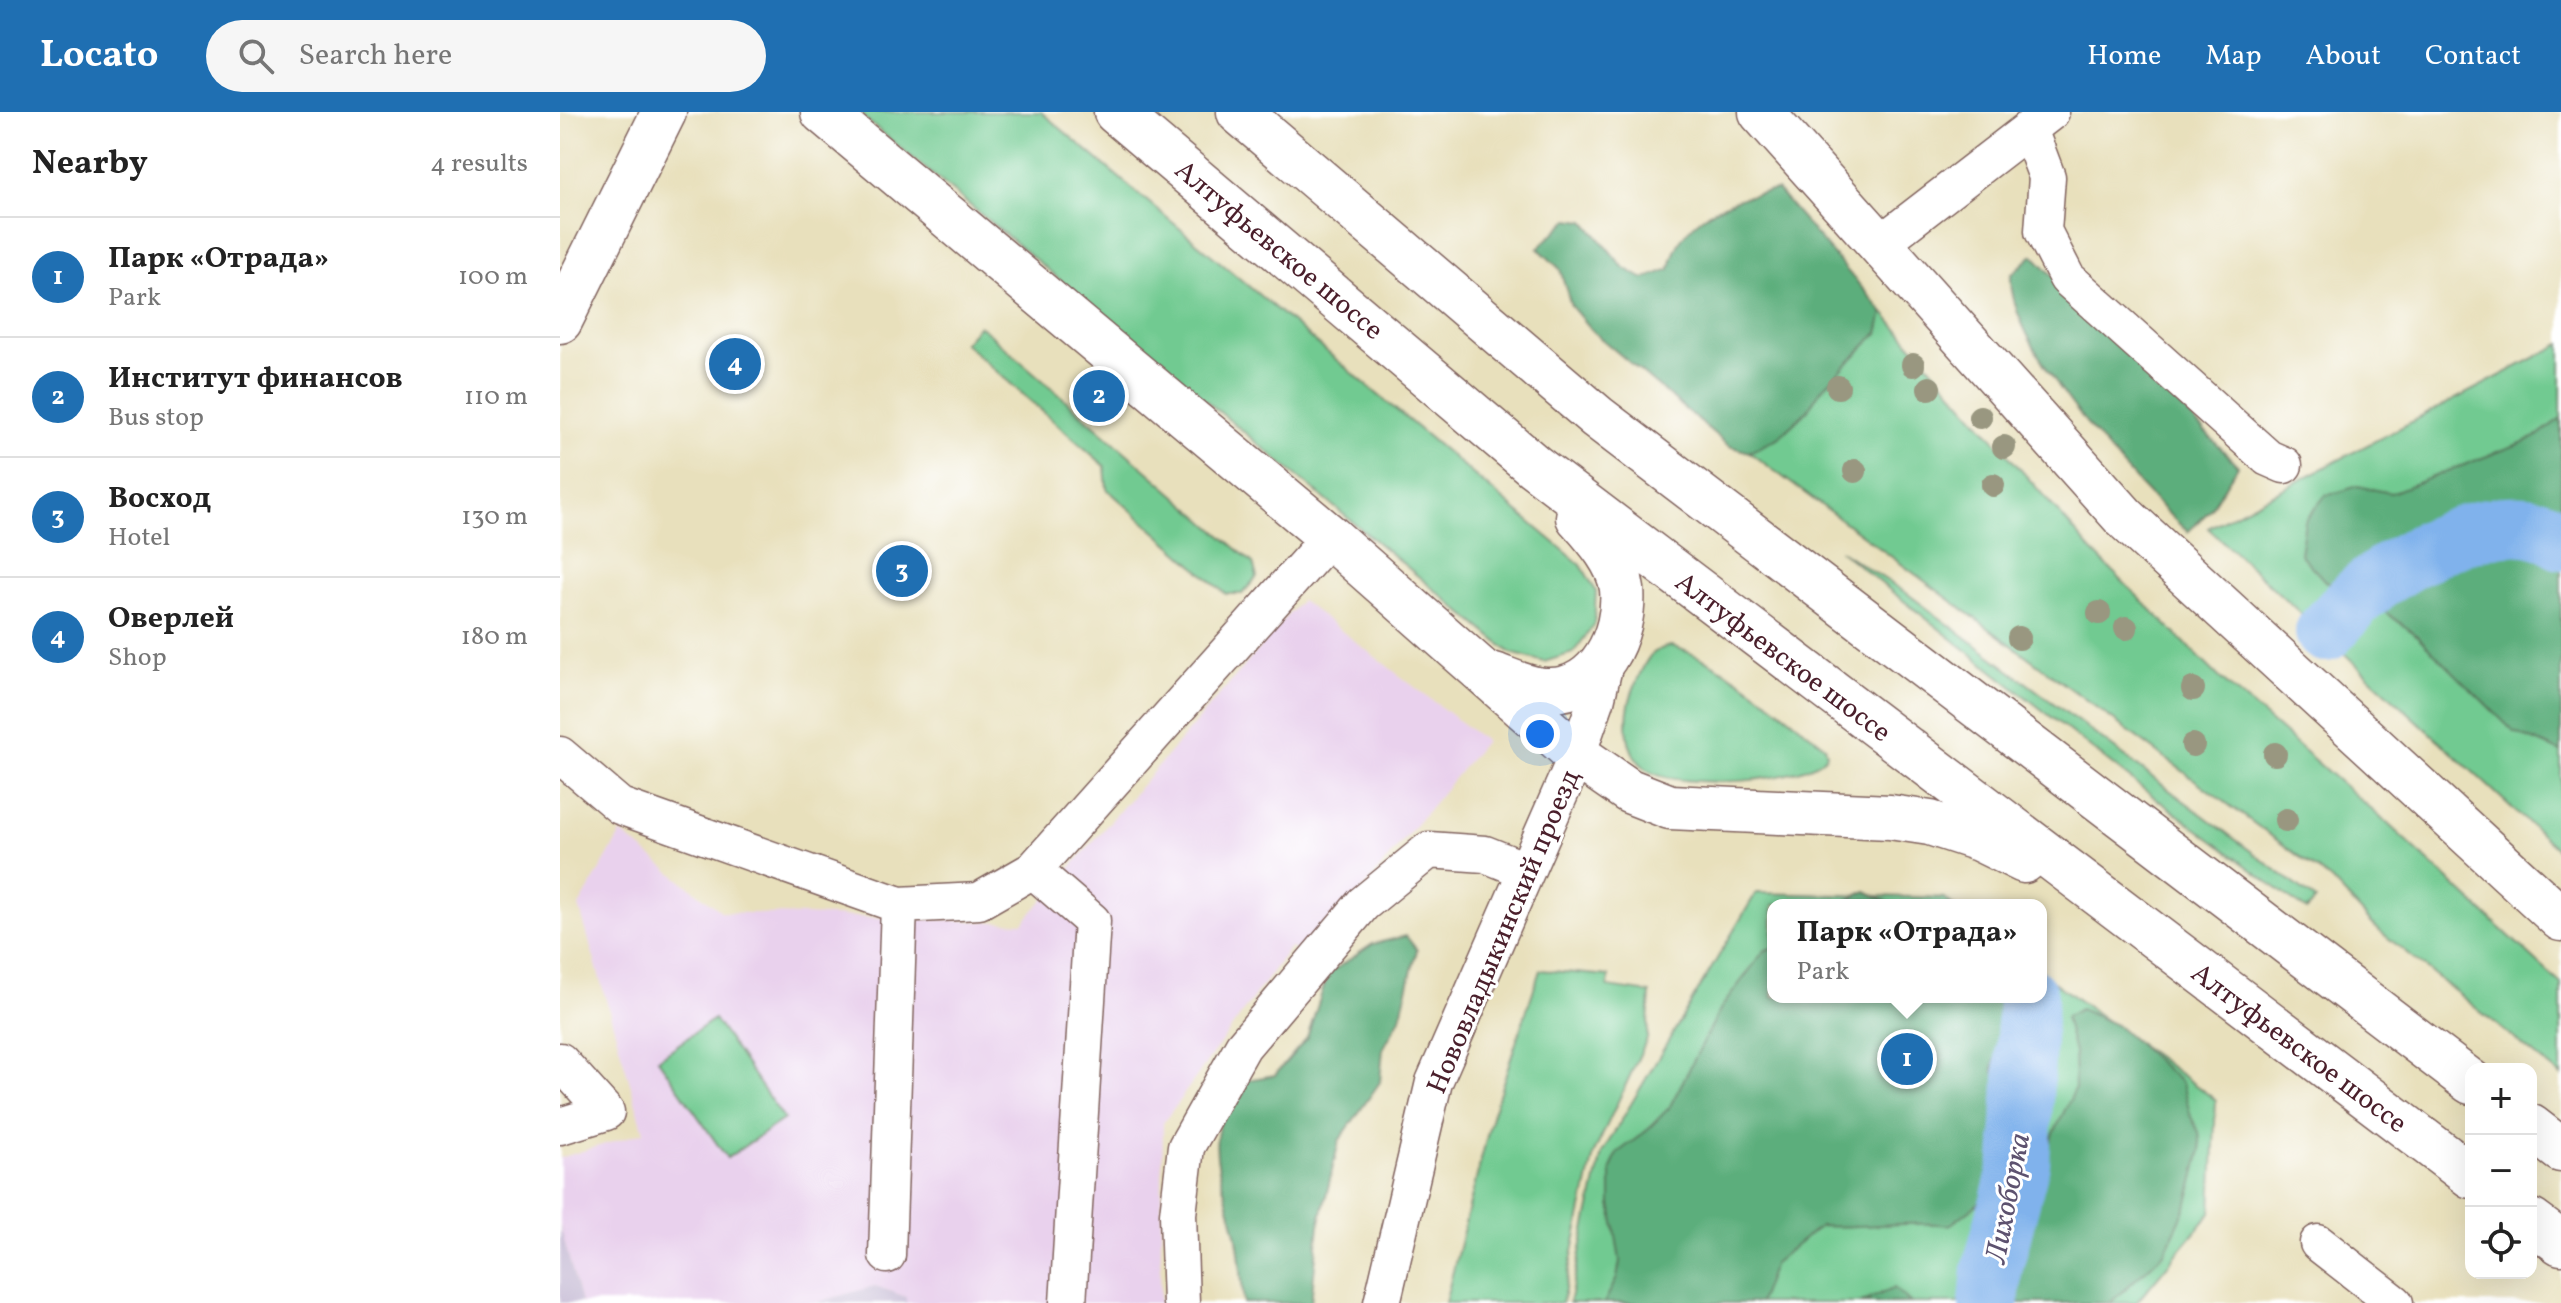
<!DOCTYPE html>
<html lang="en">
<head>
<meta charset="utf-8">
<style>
	body { margin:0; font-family:Vollkorn,serif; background:#f6f6f6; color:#222 }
	.controls { position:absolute; right:24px; bottom:24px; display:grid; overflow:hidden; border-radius:16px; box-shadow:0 8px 32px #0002 }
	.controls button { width:72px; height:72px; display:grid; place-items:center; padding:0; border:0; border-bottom:2px solid #e0e0e0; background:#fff; color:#222; font:40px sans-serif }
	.you { position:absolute; left:980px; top:622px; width:28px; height:28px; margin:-20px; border:6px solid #fff; border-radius:50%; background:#1a73e8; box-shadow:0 0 0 12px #1a73e833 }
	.badge { display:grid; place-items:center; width:52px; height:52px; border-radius:50%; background:#1f6fb2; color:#fff; font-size:26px; font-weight:700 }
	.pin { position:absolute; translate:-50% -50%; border:4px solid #fff; box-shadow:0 2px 8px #0006 }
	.popup { position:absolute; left:1207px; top:787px; width:280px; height:104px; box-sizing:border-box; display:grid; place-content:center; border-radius:16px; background:#fff; filter:drop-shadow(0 2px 6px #0005); font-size:26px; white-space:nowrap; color:#767676 }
	.popup b { font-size:30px; color:#222 }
	.popup::after { content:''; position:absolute; left:50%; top:100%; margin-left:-16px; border:16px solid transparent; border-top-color:#fff }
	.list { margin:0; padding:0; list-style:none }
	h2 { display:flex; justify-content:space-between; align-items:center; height:104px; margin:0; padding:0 32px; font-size:34px }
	h2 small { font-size:26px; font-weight:400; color:#767676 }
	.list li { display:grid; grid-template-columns:52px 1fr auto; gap:24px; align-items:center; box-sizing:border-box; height:120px; padding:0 32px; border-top:2px solid #e0e0e0 }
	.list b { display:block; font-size:30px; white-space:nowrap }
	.list p { margin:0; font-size:26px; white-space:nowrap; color:#767676 }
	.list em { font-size:26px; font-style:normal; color:#767676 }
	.icon { flex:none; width:44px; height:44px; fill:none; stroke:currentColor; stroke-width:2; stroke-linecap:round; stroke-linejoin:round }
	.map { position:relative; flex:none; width:2001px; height:1191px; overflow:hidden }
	header { display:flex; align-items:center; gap:48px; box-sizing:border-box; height:112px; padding:0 40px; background:#1f6fb2; color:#fff }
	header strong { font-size:38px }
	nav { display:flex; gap:44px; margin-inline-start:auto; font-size:28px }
	.search { width:560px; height:72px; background:#f6f6f6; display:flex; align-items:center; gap:20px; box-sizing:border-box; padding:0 28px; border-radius:44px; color:#767676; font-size:30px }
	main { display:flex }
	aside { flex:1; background:#fff }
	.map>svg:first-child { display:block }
	.built { fill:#e9d1ed }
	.industrial { fill:#c9bfd7 }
	.green { fill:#71ca91; stroke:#5e745e; stroke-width:2 }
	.forest { fill:#5cae7b; stroke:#536653; stroke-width:2 }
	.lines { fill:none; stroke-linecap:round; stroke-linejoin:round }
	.river { stroke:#80b2ec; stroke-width:60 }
	.minor-casing { stroke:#81635e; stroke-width:39 }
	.major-casing { stroke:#81635e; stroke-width:47 }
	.minor { stroke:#fff; stroke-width:36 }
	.major { stroke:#fff; stroke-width:44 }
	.tree { fill:#999780 }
	.labels { text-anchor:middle; stroke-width:6; stroke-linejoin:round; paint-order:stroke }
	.street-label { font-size:28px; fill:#4a1f2b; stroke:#fff }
	.water-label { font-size:30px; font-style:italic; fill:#5d526f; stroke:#fff }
</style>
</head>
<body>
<header>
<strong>Locato</strong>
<div class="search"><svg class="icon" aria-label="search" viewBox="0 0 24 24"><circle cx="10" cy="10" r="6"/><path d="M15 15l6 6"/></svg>Search here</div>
<nav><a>Home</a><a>Map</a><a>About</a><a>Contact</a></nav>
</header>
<main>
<aside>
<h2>Nearby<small>4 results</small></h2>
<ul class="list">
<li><span class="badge">1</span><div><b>Парк «Отрада»</b><p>Park</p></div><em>100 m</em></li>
<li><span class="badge">2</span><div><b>Институт финансов</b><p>Bus stop</p></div><em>110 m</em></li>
<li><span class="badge">3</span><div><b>Восход</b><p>Hotel</p></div><em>130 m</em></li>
<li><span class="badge">4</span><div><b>Оверлей</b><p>Shop</p></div><em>180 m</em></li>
</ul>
</aside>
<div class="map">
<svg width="2001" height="1191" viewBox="0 0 2001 1191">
	<rect width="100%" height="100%" fill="#fff"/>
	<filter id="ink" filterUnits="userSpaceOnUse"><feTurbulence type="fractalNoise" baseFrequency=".0125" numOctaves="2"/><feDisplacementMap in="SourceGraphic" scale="16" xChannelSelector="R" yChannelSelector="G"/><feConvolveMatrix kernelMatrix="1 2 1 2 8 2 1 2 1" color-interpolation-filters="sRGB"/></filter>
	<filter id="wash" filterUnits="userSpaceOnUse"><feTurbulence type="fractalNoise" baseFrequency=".006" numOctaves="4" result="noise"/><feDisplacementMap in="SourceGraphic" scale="32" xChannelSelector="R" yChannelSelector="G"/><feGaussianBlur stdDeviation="1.8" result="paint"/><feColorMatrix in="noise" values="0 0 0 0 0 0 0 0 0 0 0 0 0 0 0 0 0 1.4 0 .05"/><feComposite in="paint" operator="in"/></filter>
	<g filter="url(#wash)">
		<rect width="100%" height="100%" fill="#e8e0bc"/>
		<path class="built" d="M741,488L925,629L746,846L730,835L603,1011L600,1191H346V1185L315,1174L255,1191H21L0,1114V1046L84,1020L19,794L61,721L162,800L463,811Z"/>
		<path class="industrial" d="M0,1114L21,1191H0Z
			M315,1174L346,1185V1191H255Z"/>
		<path class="green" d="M297,0H481L1021,453L1036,479L1034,513L1013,541L984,550L951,541Z
			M1323,200L1531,438L1660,566L1828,712L2001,872V964L1817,817L1771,768L1189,340L1218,326L1246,300L1261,278L1318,221Z
			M419,213L693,451L697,465L682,482H666L547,377L545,354L404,231Z
			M2001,232V741L1648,416Z
			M1279,438L1348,482L1756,788L1747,799L1574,670Z
			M1111,534C1167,551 1219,598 1265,634L1267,642C1248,672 1121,677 1091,660C1060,642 1064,598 1076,571C1085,551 1088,538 1111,534Z
			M1196,781L1384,786L1393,793H1213V885H1481V861L1656,988L1651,1101L1576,1191H1009L1042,1041Z
			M980,858L1049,864L1048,875L1090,881L1087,927L1034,1041L1002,1191H885L932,1004Z
			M154,907L224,1007L167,1046L98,947Z"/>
		<path class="forest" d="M1217,78L1323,200L1318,221L1261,278L1246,300L1218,326L1189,340L1169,334L1032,219L1011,194L1000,157L978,136L1009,107L1025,109L1063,155L1084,167L1110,157C1118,106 1171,85 1217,78Z
			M1473,143L1678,354L1649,399L1628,420C1575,373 1447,234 1451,163Z
			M2001,306V640L1954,620L1854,521L1825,500L1764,468L1740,442L1745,409L1765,384L1798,374L1831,381L1974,326Z
			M1306,779L1333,793H1278H1279Z
			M846,824L857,838L840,906L823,937L820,970L779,1029L759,1114L751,1191H684C681,1168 681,1145 676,1122C662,1058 637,1030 682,969L715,963L747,926L768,862L813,832Z
			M1213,835V885H1452L1433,956L1447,1006L1423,1088L1390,1113C1346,1108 1304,1117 1260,1114L1214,1151L1199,1191H1044L1057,1166L1060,1149L1051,1092V1057L1057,1041L1085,1020L1109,996L1161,896L1204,839Z
			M1520,897L1556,913L1622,971L1631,1005L1639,1020L1641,1038L1628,1091L1605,1140L1550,1191H1459L1450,1143L1461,1109L1471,1094L1492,1025L1515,977L1514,941L1505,905Z
			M1334,1176L1351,1191H1301L1302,1190Z"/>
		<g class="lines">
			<path class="river" d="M1765,520C1779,506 1792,488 1808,476C1849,442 1952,387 2001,428
				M1429,1191L1432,1158L1460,1051L1468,885"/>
		</g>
	</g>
	<g filter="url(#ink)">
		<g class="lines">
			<defs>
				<path id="minor" d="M1469,17L1487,65L1483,119L1507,166L1708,346L1724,353
					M1321,131L1491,0
					M0,643L60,694L339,793L419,789L473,758L770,425
					M473,758L532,809L508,1191
					M0,949L46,1000L0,1014
					M1758,1131L1835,1191
					M327,1143L339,793
					M621,1191L618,1102L626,1035L683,934L803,792L869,738L925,742L965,758
					M822,1191L874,970L1017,643L1036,589L1047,542"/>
				<path id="major" d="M263,0L770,425L1017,643L1069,679L1110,695L1330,705L1370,711L1419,727L1464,749
					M556,0L974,354L1911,1064
					M679,0L1037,305L1911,970
					M1201,0L1564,405L2001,807
					M0,209L104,0
					M934,563C951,569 969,578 987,578C1039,580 1066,522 1062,477C1059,450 1035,424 1018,405
					M1971,1015L2001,1038
					M1971,1109L2001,1131"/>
			</defs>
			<use href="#minor" class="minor-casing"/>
			<use href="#major" class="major-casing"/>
			<use href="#minor" class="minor"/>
			<use href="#major" class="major"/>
		</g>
		<g class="tree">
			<circle cx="1353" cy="253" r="12"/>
			<circle cx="1278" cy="275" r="12"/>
			<circle cx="1369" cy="276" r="12"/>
			<circle cx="1420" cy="305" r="12"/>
			<circle cx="1444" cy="335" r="12"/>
			<circle cx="1295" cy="359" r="12"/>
			<circle cx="1433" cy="373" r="12"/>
			<circle cx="1539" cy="501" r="12"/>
			<circle cx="1566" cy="516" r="12"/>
			<circle cx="1459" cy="526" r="12"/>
			<circle cx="1633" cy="577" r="12"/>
			<circle cx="1633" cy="633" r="12"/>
			<circle cx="1715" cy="642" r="12"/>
			<circle cx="1726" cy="708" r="12"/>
		</g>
	</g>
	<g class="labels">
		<g class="street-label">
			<text transform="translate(720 137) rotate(40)" y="10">Алтуфьевское шоссе</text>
			<text transform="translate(1224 544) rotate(37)" y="10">Алтуфьевское шоссе</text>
			<text transform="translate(942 819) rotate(-67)" y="10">Нововладыкинский проезд</text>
			<text transform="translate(1740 935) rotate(37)" y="10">Алтуфьевское шоссе</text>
		</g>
		<g class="water-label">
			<text transform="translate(1447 1086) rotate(-79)" y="10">Лихоборка</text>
		</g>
	</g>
</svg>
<div class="controls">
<button>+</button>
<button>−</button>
<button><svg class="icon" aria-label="locate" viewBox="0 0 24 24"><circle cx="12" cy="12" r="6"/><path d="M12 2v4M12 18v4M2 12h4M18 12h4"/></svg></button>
</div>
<div class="you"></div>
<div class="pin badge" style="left:1347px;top:947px">1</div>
<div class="popup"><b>Парк «Отрада»</b>Park</div>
<div class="pin badge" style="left:539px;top:284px">2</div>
<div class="pin badge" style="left:342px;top:459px">3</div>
<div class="pin badge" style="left:175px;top:252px">4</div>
</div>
</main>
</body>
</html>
